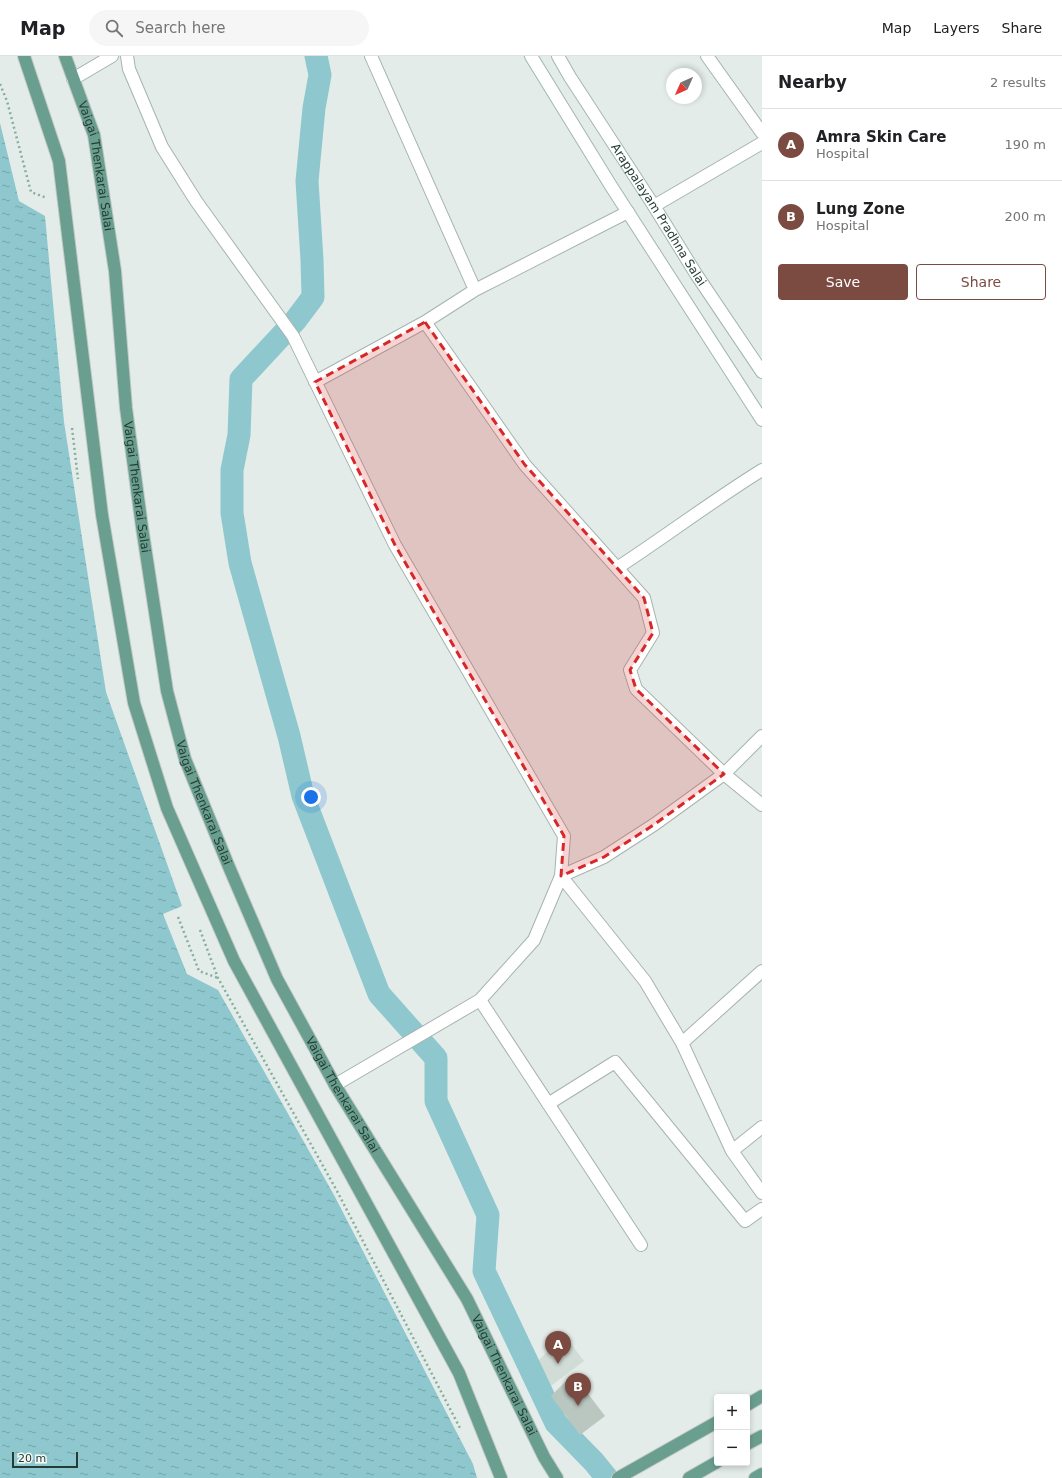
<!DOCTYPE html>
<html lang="en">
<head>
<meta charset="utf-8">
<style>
	body { margin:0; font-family:"DejaVu Sans",sans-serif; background:#f6f6f6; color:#202124 }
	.controls { position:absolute; right:12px; bottom:12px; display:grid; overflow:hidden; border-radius:4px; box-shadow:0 2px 6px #0003 }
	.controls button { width:36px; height:36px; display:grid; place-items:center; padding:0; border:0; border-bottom:1px solid #e0e0e0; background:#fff; color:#202124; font:20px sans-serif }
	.compass { position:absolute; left:666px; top:12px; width:36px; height:36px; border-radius:50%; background:#fff; box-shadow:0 2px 6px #0003; rotate:225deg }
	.scale { position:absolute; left:12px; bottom:10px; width:66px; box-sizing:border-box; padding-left:4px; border:2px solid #243d34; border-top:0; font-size:11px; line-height:14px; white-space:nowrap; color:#243d34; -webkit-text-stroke:3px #f4f9f6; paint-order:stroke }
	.you { position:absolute; left:311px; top:741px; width:14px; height:14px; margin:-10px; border:3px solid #fff; border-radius:50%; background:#1a73e8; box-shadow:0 0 0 6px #1a73e833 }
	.badge { display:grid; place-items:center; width:26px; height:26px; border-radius:50%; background:#7b4a40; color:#fff; font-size:13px; font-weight:700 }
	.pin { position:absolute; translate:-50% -33px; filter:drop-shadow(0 1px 2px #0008) }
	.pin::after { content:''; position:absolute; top:21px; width:14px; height:12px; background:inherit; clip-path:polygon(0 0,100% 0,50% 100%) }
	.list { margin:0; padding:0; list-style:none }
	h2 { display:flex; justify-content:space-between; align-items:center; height:52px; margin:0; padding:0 16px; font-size:17px }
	h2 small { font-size:13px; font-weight:400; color:#757577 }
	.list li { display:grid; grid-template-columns:26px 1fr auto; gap:12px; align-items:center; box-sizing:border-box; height:72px; padding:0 16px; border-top:1px solid #e0e0e0 }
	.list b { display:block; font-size:15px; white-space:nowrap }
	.list p { margin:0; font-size:13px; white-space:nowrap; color:#757577 }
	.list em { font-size:13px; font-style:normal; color:#757577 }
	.actions { display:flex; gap:8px; padding:12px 16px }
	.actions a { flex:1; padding:9px 0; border:1px solid #7b4a40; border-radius:4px; text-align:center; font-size:14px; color:#7b4a40 }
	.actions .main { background:#7b4a40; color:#fff }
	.icon { flex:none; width:22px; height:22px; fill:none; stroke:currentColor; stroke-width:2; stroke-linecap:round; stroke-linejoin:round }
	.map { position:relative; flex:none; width:762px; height:1422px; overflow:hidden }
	header { display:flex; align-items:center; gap:24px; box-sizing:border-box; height:56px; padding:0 20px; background:#fff; border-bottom:1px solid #e0e0e0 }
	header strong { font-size:19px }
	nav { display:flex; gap:22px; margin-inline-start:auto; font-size:14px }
	.search { width:280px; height:36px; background:#f6f6f6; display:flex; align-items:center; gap:10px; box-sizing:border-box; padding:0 14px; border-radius:22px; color:#757577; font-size:15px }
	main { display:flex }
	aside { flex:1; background:#fff }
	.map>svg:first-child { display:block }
	.built { fill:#d1dcd6 }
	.water { fill:url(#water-ripples) }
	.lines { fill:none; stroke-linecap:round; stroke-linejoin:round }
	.canal { stroke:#8ec8ce; stroke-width:23 }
	.building { fill:#b9c7c0 }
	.street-casing { stroke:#a6b4ae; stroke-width:14 }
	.secondary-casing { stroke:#a2b7af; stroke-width:14 }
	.primary-casing { stroke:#c2c9c6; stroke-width:14 }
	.path { stroke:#85ae9f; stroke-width:2.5; stroke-dasharray:2 3; stroke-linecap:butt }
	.street { stroke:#fff; stroke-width:12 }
	.secondary { stroke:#fff; stroke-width:12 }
	.primary { stroke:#6a9f8f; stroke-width:12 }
	.marked { fill:#d62828; fill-opacity:0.2; stroke:#d62828; stroke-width:3; stroke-dasharray:8 5; stroke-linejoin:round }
	.labels { text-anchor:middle; stroke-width:3.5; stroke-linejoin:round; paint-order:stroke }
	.street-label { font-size:12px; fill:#243d34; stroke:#f4f9f6 }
</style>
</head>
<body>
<header>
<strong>Map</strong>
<div class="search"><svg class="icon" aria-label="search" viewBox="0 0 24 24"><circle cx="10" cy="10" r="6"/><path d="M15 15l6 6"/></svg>Search here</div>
<nav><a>Map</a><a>Layers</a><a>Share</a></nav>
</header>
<main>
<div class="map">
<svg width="762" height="1422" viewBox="0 0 762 1422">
	<defs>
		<pattern id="water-ripples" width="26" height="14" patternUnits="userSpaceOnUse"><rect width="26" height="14" fill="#8ec8ce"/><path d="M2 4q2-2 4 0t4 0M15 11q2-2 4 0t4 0" fill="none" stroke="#74a4a8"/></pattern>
	</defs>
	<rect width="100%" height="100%" fill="#e3ece8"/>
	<path class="built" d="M564,1279L584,1305L548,1332L533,1310Z"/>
	<path class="water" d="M0,67L19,145L45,160L64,366L106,636L182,850L163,858L187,918L218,934L334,1139L473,1408L477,1422H0Z"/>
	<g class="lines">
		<path class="canal" d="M316,0L320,19L314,52L307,125L312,204L313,241L295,265L241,323L239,379L232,414V457L240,507L289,680L303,740L379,938L436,1002V1045L488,1159L484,1215L556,1367L594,1406L607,1422"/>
	</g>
	<path class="building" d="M573,1318L605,1360L580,1379L551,1340Z"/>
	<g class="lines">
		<defs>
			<path id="street" d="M127,0L129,13L162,91L196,145L293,280L395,489L564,780L561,820L645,925L682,987L732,1095L762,1137
				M371,0L475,234
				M707,0L762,77
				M73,23L112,0
				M654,150L762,87
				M425,266L525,409L644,542L653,577L630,614L636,633L724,718L762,749
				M315,326L425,266L475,234L628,156
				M617,512C666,480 712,445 762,414
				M480,944L641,1189
				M682,987L762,915
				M335,1029L480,944L534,884L561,820L604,801L655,768L724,718L762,680
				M548,1048L615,1006L745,1165L762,1153
				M732,1095L762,1071"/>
			<g id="secondary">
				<path d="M531,0L611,130L762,364"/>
				<path id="s1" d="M558,0L570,21L654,150L696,218L762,316"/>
			</g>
			<g id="primary">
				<path d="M24,0L59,105L102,459L134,647L167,752L234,905L459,1317L501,1422"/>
				<path id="s2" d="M65,0L94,79L115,215L126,352L142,471L167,635L185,703L229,811L277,923L335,1029L467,1243L544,1401L557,1422"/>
				<path d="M747,1349L762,1340"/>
				<path d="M747,1388L762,1380"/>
				<path d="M618,1422L717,1366"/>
				<path d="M689,1422L717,1406"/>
				<path d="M755,1422L762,1418"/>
			</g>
		</defs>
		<use href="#street" class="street-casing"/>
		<use href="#secondary" class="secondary-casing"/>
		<use href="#primary" class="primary-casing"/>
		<path class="path" d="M0,28L7,45L31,136L47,142
			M72,372L78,423
			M178,861L199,915L218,922
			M200,874L218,922L337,1135L461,1374"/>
		<use href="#street" class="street"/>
		<use href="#secondary" class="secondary"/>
		<use href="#primary" class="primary"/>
	</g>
	<path class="marked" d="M425,266L525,409L644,542L653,577L630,614L636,633L724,718L655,768L604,801L561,820L564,780L395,489L315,326Z"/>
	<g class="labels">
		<g class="street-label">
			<text dy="4" stroke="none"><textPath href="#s2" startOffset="115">Vaigai Thenkarai Salai</textPath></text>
			<text dy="4" stroke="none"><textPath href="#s1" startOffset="188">Arappalayam Pradhna Salai</textPath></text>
			<text dy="4" stroke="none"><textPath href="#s2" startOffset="439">Vaigai Thenkarai Salai</textPath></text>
			<text dy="4" stroke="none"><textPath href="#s2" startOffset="763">Vaigai Thenkarai Salai</textPath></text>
			<text dy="4" stroke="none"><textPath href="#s2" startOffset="1087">Vaigai Thenkarai Salai</textPath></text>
			<text dy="4" stroke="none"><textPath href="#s2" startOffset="1411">Vaigai Thenkarai Salai</textPath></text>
		</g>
	</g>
</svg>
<div class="controls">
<button>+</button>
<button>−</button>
</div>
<svg class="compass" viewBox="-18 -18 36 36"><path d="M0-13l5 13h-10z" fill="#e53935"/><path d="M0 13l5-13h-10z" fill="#757577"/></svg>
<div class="scale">20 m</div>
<div class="you"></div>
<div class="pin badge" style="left:558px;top:1308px">A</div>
<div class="pin badge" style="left:578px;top:1350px">B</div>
</div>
<aside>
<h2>Nearby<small>2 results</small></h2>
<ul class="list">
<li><span class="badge">A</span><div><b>Amra Skin Care</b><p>Hospital</p></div><em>190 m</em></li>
<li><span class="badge">B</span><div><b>Lung Zone</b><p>Hospital</p></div><em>200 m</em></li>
</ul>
<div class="actions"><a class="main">Save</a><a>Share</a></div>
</aside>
</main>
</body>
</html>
